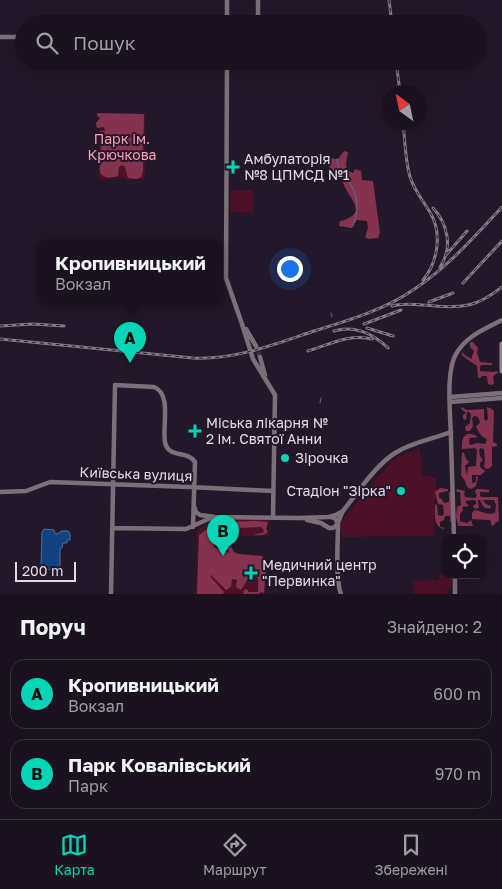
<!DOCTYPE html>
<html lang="uk">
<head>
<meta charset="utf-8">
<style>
	body { margin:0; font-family:"Golos Text",sans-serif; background:#27202c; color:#f1f3f6 }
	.controls { position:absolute; right:15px; bottom:15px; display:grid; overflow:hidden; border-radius:10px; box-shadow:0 5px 20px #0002 }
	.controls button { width:45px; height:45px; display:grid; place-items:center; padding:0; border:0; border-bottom:1px solid #38323d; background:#1a121f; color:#f1f3f6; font:25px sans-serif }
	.compass { position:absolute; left:382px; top:85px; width:45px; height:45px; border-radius:50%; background:#1a121f; box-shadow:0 5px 20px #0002; rotate:327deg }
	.scale { position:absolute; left:15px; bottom:12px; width:61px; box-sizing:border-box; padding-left:5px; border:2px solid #e0dae6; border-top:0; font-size:14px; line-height:18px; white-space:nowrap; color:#e0dae6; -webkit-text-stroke:4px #221829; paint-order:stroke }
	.you { position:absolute; left:289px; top:268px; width:18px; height:18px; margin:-12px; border:4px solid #fff; border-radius:50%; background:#1a73e8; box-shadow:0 0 0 8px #1a73e833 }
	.badge { display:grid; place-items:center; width:32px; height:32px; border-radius:50%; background:#04d5b6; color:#111; font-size:16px; font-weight:700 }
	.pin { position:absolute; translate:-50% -41px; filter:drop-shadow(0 1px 2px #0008) }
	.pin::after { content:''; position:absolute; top:26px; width:18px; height:15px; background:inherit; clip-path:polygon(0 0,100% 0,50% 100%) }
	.popup { position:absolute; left:38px; top:240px; width:185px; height:65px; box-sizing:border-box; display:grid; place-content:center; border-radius:10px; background:#1a121f; filter:drop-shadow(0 1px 4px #0005); font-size:16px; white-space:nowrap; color:#9f9ea4 }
	.popup b { font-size:19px; color:#f1f3f6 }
	.popup::after { content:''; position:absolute; left:50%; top:100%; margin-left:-10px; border:10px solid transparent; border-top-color:#1a121f }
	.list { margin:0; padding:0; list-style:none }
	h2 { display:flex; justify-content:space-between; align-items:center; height:65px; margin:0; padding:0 20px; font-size:21px }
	h2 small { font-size:16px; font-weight:400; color:#9f9ea4 }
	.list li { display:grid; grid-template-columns:32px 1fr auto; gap:15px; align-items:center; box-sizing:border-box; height:70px; margin:0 10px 10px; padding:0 10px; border:1px solid #38323d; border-radius:15px }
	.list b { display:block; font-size:19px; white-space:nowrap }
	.list p { margin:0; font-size:16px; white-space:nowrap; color:#9f9ea4 }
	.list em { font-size:16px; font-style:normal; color:#9f9ea4 }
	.icon { flex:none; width:28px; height:28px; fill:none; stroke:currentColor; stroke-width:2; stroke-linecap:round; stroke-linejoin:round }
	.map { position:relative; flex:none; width:502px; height:594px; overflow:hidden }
	.search { position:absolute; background:#1a121f; box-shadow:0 5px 20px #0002; left:15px; right:15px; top:15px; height:55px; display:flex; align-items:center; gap:12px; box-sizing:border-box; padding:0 18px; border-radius:28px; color:#9f9ea4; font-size:19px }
	.sheet { height:225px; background:#1a121f }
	nav { display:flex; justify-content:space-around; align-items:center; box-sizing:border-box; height:70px; border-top:1px solid #38323d; background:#1a121f; font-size:14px; color:#9f9ea4 }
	nav a { display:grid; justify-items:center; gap:2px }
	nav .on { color:#04d5b6 }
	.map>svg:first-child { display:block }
	.green { fill:#4c1027 }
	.forest { fill:#85324e }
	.water { fill:#114381; stroke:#4f709f }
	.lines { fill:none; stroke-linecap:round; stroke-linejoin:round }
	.stream { stroke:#4f709f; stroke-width:1 }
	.secondary-tunnel { stroke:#3e3545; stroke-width:4.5; stroke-dasharray:4.5 2; stroke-linecap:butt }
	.secondary { stroke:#7d6f79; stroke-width:4.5 }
	.primary { stroke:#988593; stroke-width:5 }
	.rail-casing { stroke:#827a89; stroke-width:3 }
	.rail { stroke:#221829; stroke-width:1; stroke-dasharray:4; stroke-linecap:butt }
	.poi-dot { fill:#04d5b6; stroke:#221829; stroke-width:2 }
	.labels { text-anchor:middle; stroke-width:4; stroke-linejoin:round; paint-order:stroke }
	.park-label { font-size:14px; fill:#fe9eb8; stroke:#221829 }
	.poi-label { font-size:14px; fill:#e0dae6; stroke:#221829; text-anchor:start }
	.street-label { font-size:14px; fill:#e0dae6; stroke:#221829 }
</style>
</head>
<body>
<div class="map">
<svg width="502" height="594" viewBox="0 0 502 594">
	<rect width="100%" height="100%" fill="#221829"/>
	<path class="green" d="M99,114H145V179L125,180V178H118L117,179L99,180Z
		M231,190H253V213L231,212Z
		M420,448L422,476H429L436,478L437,498L434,499L435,536L342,537L341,522L370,486L393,460L397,457Z
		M214,519H270L269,526L267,527V530H269V536H232V554L267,558L265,594H196L197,530Z
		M439,573H445L446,575H453V586L448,591V594H414L413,581L439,580Z"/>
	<path class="forest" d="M97,113L144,114L143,156V171L141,177L137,179L128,178L125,167L122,165L119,167L118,176C112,178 103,179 100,172C99,168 101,163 101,160C101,150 102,141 100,131H105L104,127L97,128L96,123L100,118L97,116Z
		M344,151L348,152L346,163L347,170L353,173L355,169L361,171L362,180L373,181L380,233L378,238L368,239L365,237L368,228L367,221L357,220L351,228L339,226L340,221C372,213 346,197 342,180L335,176L326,161V158L338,159Z
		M470,342H473L478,348L477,353L480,362L492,363V365H481L480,367V371L493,372L497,371L498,373L493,376L494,383L492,385L488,384L487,376H482L480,378H478L477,366L468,360L462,355V352L466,356L472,359V356L474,351L470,347Z
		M462,407L467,410L484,409V419L486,421L488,419L487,407L492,409L494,411L493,442L497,444V446L492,447V466L488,469L485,468L484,466L485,461L484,449L480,448L479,451L480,456L483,460L480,463V467L485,471L481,475H472V483L476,482V476L478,477L476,486L471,489L467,487L465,481L461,475L462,452L464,453L466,459L469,462L465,466L466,472L467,474L468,467L476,466L477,450L475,448L462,449C461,437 466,429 478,437L470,438L469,440L470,445L477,443L485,444L487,440C485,437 483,438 481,435C479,433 477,429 476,426L479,424L480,422C479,418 478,416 474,416L472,418C473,424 474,428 469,431H466L465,427L470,423L471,415L469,412H467L466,420L463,419V415L466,413L461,409Z
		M440,488L448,489V491L439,493V498L442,499L443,502L445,503L449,502V492H451V522L450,521V516H445L444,520L440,522V527L445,528L443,529C433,525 435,514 435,504L437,505L438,515L442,516L444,514L443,505L438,504L435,492Z
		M457,489L465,491L464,494L465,497L475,498L477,496L475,491L477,489H480L489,490V492H480V496L482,497H498L499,521L495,523L494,525L493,526L491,524V521L489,520L472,519V513L475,510L489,514L495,513L496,505L494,500H483L486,504L491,506V508C484,510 482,505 480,500H478V502L479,508L475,509L473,506L476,504V501L473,500L466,501V503L469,506L462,507L463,510L460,514V521L467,523L471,520L473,526H458L456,516L457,507L461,505L460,492H456Z
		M257,521L268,522L266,529L267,530V533L262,535H255V534L263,533L264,530L261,527L240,528L239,534H238L234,533L231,529L217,528L213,530L212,534C214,539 213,544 214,547C217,550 227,552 230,553L228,550L225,548L226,539H229L231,540V546L234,552L239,554L262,556L263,558L261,563L262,565H264L265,563L266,564L264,593L262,592L258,594H244L243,592L245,589L248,590V592H258C258,581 260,577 252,569L250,570L249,577L241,590L236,587L237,580L232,579L231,587L226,590L211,575L210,576L224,592L223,594H197L199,535L207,529L211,528L210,524L217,522Z"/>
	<path class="water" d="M44,529L54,530L55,533L57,534L61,532V531H68L70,534V540H67V543H63L62,548L60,549V567L58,570L43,569L41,567L42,532Z"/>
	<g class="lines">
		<path class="stream" d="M337,159C337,166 340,170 345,176C358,194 360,205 353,226L351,227
			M331,313L332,317
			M320,403L321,398"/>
		<path class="secondary-tunnel" d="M256,346L260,357"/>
		<path class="secondary" d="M227,24V0
			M258,24V0
			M0,37H24
			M227,61L226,278L242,324L253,359L275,395L273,517
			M246,329L256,346
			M260,357L265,375
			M450,397L502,393
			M450,402L502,398
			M0,492L26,491L50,482L190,487L273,491
			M194,506L196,512L200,515L215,517L298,518L329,517L336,515L343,511C357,493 376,465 395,453C412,442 433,439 451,432
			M330,517L335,518L338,524C338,542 335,579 341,594
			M307,520L321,523L329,528H333C339,525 339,518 342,513
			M112,528L186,529L213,517
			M454,538C453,506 452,473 451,441C451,419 445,372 456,354C466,336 485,329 502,320
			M455,575V594
			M111,594L115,385L154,387C172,394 162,426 165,442C168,459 188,450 195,462L193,527"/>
		<path class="primary" d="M502,344V371"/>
		<defs>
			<path id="rail" d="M389,0L392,24
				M396,61L400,92
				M403,122C405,140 405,159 410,177C414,190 424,202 431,214C442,234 438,262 423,280
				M433,208C448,224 453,248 440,267
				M447,254L467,231
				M463,283L502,241
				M429,302L453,293
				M392,306C402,303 413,304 423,305C440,306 459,309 475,303C485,300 494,293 502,287
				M364,324L401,310
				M0,326L33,324L64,326
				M367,328L393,336
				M334,331C355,325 372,333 388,348
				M0,339L193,358C234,360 273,345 311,332C347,321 385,310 416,288C449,266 475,236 502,207
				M308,351C328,345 351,333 372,339"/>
		</defs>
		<use href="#rail" class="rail-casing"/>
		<use href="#rail" class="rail"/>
	</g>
	<g class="poi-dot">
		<path d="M230.5 159.5h5v5h5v5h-5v5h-5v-5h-5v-5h5z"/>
		<path d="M192.5 423.5h5v5h5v5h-5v5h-5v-5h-5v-5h5z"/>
		<circle cx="285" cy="458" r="5"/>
		<circle cx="401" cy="491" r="5"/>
		<path d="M248.5 565.5h5v5h5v5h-5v5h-5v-5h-5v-5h5z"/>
	</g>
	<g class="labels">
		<g class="park-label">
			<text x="122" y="144">Парк ім.<tspan x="122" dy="16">Крючкова</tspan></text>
		</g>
		<g class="poi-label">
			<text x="244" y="164">Амбулаторія<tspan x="244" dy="16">№8 ЦПМСД №1</tspan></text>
			<text x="206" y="428">Міська лікарня №<tspan x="206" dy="16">2 ім. Святої Анни</tspan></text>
			<text x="295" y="463">Зірочка</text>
			<text x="391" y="496" text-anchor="end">Стадіон "Зірка"</text>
			<text x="262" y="570">Медичний центр<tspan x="262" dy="16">"Первинка"</tspan></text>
		</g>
		<g class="street-label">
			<text transform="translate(136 474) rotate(2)" y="5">Київська вулиця</text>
		</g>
	</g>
</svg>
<div class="controls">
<button><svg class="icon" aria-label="locate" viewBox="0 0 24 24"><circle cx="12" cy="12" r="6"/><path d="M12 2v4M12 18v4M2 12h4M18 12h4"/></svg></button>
</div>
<svg class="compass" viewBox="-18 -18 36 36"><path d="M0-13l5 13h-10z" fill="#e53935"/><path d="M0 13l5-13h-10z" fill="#9f9ea4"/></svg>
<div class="scale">200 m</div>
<div class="you"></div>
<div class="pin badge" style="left:130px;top:363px">A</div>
<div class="popup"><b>Кропивницький</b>Вокзал</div>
<div class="pin badge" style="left:223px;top:556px">B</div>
<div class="search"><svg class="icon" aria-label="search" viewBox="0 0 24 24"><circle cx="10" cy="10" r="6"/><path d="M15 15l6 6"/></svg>Пошук</div>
</div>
<section class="sheet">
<h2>Поруч<small>Знайдено: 2</small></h2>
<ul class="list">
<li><span class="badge">A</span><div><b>Кропивницький</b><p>Вокзал</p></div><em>600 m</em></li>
<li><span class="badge">B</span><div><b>Парк Ковалівський</b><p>Парк</p></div><em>970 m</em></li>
</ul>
</section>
<nav>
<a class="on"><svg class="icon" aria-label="map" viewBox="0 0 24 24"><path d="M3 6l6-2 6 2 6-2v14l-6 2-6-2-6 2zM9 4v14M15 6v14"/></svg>Карта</a>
<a><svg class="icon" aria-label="directions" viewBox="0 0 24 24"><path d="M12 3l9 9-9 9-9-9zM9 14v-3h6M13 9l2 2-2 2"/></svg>Маршрут</a>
<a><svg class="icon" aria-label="saved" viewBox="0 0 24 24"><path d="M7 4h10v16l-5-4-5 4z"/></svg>Збережені</a>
</nav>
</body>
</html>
